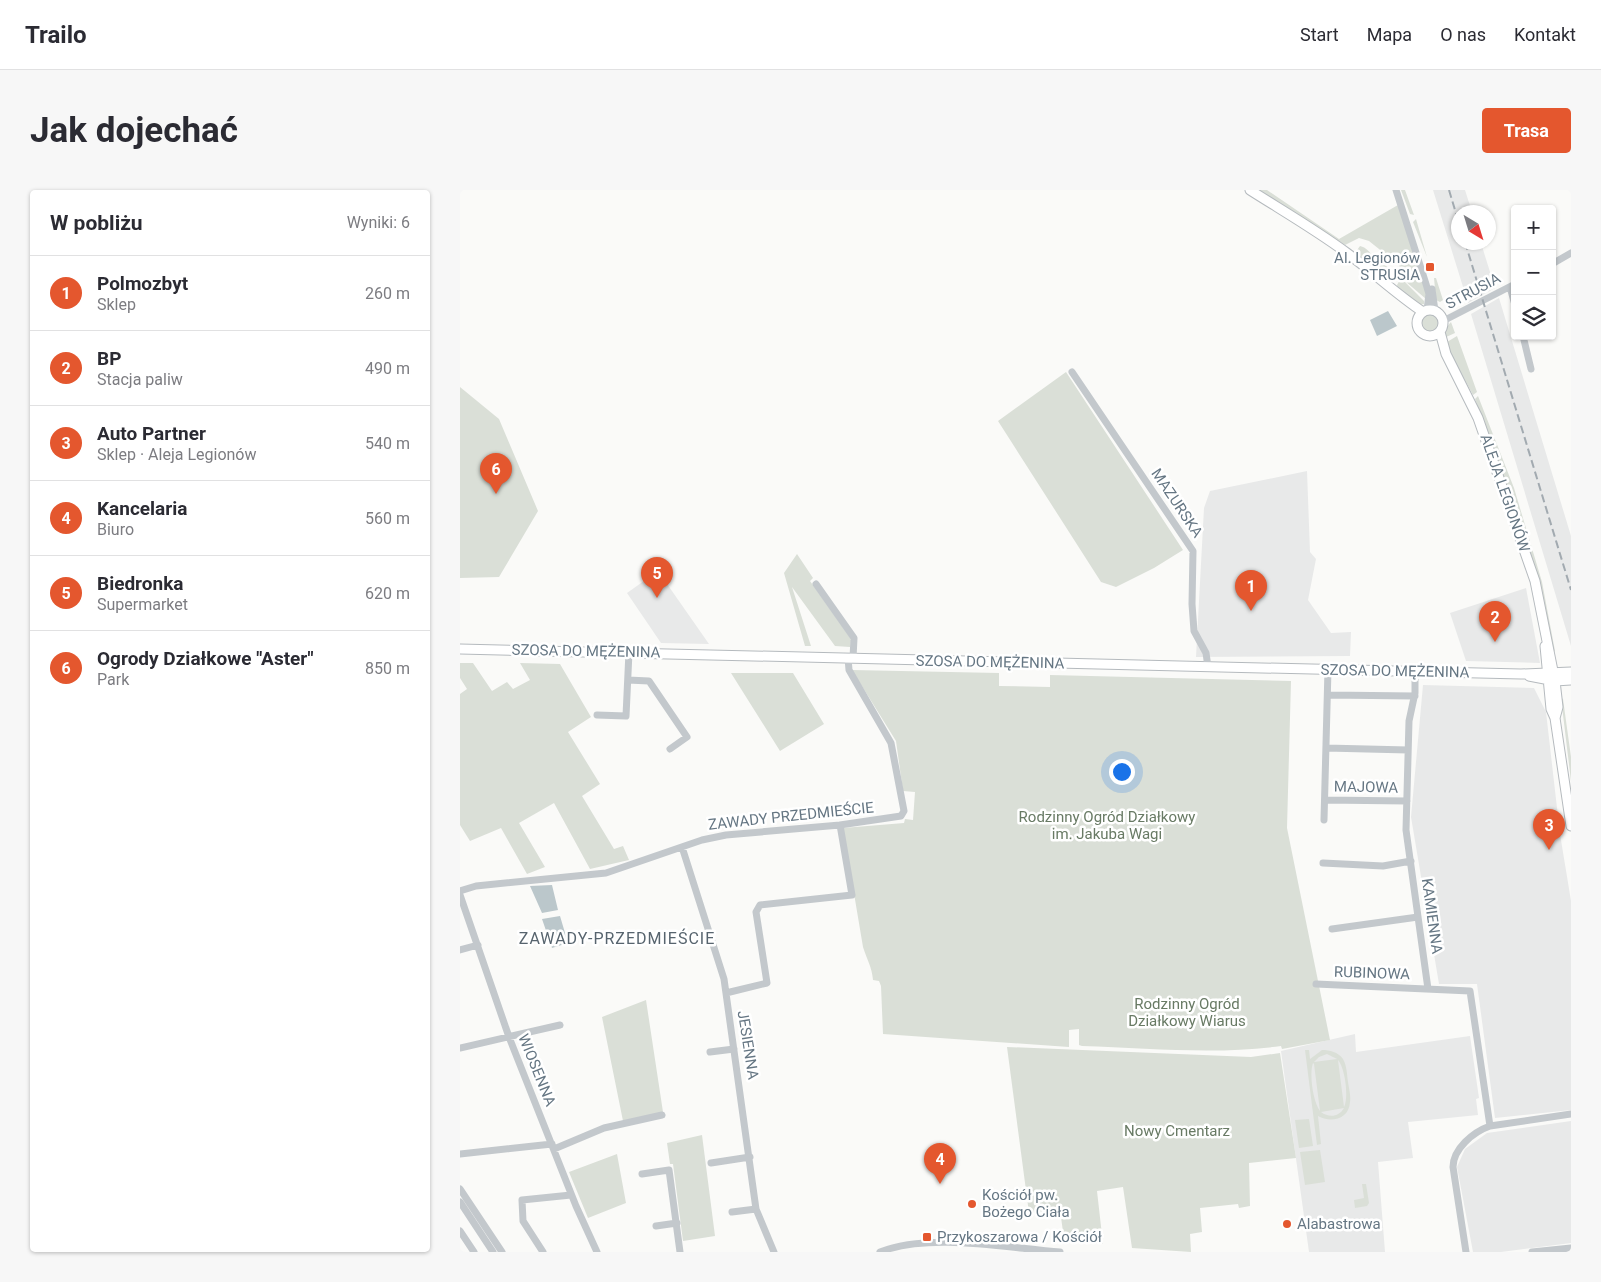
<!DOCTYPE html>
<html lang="pl">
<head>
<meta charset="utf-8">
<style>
	body { margin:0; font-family:Roboto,sans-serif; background:#f7f7f7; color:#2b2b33 }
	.controls { position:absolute; right:15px; top:15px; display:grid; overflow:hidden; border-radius:5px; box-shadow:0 1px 4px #0004 }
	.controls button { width:45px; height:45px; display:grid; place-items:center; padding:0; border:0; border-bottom:1px solid #e1e1e2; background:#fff; color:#2b2b33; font:25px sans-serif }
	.compass { position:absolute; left:991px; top:15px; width:45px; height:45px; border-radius:50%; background:#fff; box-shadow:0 1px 4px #0004; rotate:142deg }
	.you { position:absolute; left:661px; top:581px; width:18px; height:18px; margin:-12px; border:4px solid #fff; border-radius:50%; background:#1a73e8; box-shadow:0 0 0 8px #1a73e833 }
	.badge { display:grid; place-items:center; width:32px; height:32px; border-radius:50%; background:#e4572e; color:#fff; font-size:16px; font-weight:700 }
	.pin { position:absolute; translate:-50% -41px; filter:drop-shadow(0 1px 2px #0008) }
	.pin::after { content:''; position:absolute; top:26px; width:18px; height:15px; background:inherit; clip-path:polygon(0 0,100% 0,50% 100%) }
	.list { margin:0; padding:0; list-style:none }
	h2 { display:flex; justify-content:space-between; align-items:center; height:65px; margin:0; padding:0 20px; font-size:21px }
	h2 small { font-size:16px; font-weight:400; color:#7c7c81 }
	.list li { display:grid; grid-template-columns:32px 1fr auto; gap:15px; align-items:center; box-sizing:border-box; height:75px; padding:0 20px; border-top:1px solid #e1e1e2 }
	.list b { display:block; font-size:19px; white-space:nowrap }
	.list p { margin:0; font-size:16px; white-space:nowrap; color:#7c7c81 }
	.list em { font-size:16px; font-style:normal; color:#7c7c81 }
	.icon { flex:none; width:28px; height:28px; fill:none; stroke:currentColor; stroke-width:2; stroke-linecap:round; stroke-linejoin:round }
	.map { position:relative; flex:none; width:1111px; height:1062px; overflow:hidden; border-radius:5px }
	header { display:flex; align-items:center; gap:30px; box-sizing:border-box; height:70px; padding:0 25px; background:#fff; border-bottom:1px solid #e1e1e2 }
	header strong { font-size:24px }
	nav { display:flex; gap:28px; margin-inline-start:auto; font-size:18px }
	.intro { display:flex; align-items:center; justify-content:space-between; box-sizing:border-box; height:120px; padding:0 30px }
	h1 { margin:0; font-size:35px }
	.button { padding:12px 22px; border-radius:5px; background:#e4572e; color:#fff; font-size:18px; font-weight:700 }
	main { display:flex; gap:30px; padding:0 30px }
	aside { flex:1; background:#fff; border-radius:5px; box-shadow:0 1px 4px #0004 }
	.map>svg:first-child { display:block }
	.built { fill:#e8e9e9 }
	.green { fill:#dadfd7; fill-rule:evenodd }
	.water { fill:#bbc7cb }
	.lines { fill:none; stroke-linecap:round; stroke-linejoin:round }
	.major-casing { stroke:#b5babe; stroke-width:11 }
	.minor { stroke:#c3c8cc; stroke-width:7 }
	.major { stroke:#fff; stroke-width:9 }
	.rail { stroke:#a2aab0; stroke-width:2; stroke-dasharray:8 4; stroke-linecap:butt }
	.poi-dot { fill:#e4572e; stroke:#fff; stroke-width:2 }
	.labels { text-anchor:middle; stroke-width:5; stroke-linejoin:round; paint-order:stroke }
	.poi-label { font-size:15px; fill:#657683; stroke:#fff; text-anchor:start }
	.street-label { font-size:15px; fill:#657683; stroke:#fff }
	.park-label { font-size:15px; fill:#687a64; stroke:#fff }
	.neighbourhood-label { font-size:16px; letter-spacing:1px; fill:#57646e; stroke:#fff }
</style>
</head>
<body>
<header>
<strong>Trailo</strong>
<nav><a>Start</a><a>Mapa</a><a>O nas</a><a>Kontakt</a></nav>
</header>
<div class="intro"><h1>Jak dojechać</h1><a class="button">Trasa</a></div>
<main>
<aside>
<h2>W pobliżu<small>Wyniki: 6</small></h2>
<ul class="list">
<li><span class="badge">1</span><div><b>Polmozbyt</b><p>Sklep</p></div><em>260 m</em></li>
<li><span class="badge">2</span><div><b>BP</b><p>Stacja paliw</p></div><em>490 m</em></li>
<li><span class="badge">3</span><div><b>Auto Partner</b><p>Sklep · Aleja Legionów</p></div><em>540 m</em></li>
<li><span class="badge">4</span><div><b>Kancelaria</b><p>Biuro</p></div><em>560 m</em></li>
<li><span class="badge">5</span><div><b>Biedronka</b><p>Supermarket</p></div><em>620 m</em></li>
<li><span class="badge">6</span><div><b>Ogrody Działkowe &quot;Aster&quot;</b><p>Park</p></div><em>850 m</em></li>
</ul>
</aside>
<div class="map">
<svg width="1111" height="1062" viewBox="0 0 1111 1062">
	<rect width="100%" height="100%" fill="#fafaf8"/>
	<path class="built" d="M973,0H1005L1012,22H998V52L1021,53L1035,98L1008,113Z
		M1039,108L1111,346V456L1011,124Z
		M847,281L850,362L856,369L848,410L871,443L891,442L890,466L736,467L744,318L750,301Z
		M198,381L249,454L201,453L167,403Z
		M1066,398L1080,473L1006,471L990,423Z
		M963,495L1074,498L1086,522L1100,644L1111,711V920L1035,928L1017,794H979L951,627Z
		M895,844L896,862L1010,846L1019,908L1016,909L1018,925L948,932L953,968L918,972L925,1062H849L821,861Z
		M1111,931V1053L1041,1062H1013L997,977L1005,959L1027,943Z"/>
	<path class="green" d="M799,0H807L879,49L938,15L966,99V109L945,91L939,75L909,51L899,48L885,55Z
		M941,0H945L954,25L950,24Z
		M956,29L967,67L953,32Z
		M900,56C909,58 911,66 918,71C924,76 931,77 935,83L933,90L924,88L897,66L895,63Z
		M941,88L964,111V114L958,115L938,99L937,95Z
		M974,88H976L983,110L980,112L976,110Z
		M961 133a9 9 0 1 1 18 0a9 9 0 1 1-18 0Z
		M991,132L995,143L984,148V140Z
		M997,146L1017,202L1013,205L986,155L987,152Z
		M606,182L723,360L694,378L656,397L641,392L538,231Z
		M0,197L39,229L78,321L39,387L0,388Z
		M1018,206L1054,298L1082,392L1095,461L1093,463L1070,362L1015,209Z
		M337,364L353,388L350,391L391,449L390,457L375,456L332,397L351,456H345L324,383Z
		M0,473H13L32,501L47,492L53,499L70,490L60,473L100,474L131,527L108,542L140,594L122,606L154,659L163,656L169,670L130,679L94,613L59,633L85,677L67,684L41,638L10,651L0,635V504L7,499L0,488Z
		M392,480L539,483V496L590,497V485L831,491L827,638L870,850L822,859L821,856C756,865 688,858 622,856L619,855V839L609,840V857L423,844L421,796L419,791L413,790C412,777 407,770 403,757L383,638L444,633L445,629L453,630L455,602L443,601L436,551Z
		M271,483H333L364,534L320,561Z
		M1101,508L1103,509L1111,567V591Z
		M186,810L203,922L163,931L142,827Z
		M547,857L791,867L820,863L836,968L789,973L790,1016L779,1018L778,1014L740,1018L742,1042L730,1044L731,1062L672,1058L663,997L637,1001L643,1054L608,1051L604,1049L600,1020L569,1023Z
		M845,860H849L850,869L862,860C870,860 878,862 883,869C887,876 887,885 888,892C889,899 891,906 890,912C889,930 870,933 858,926L861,954L857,955ZM867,864L877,869L854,872L859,867ZM878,870C885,878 889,907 884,917ZM853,873L854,874L860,921C853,912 849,884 853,873ZM884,918C879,927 869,928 861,922Z
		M849,929L853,956L839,958L835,930Z
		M242,945L255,1046L223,1051L213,974H210L207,953Z
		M860,960L865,992L845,995L840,962Z
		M157,964L166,1013L128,1028L109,982Z
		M902,994H906L909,1013L907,1016L895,1018L894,1010L904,1008Z"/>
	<path class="water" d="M928,121L937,136L917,146L910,130Z
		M92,695L98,720L82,723L70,696Z
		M100,726L108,753L92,758L82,729Z"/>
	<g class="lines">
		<defs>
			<path id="major" d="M790,0C823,21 856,40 887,63C913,82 936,104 963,122
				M957 133a13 13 0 1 1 26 0a13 13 0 1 1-26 0Z
				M980,142L986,164L1018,228L1075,391L1095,491L1098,517L1095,528
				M1085,456L1091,519L1095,528L1111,636
				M0,459L1061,484L1111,482
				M1069,486L1095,491L1111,490"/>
		</defs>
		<use href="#major" class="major-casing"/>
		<path class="minor" d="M936,0L966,94L969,104L967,120
			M1092,74L1111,63
			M1050,97L1055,115
			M972,99L975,121
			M983,131L1055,94
			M1063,146L1071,179
			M612,182L733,361L732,414L734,441L746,463L748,477
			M356,394L394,448L393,468
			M955,480V503L949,531L946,640L968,799
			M168,490L189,491L227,547L210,559
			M868,505L955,506
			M137,525L166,526L169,462
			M866,558L948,560
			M865,610L947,611
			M864,630L868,479
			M222,657L264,789L296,1019L314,1062
			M863,673L923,676L951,671
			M0,701L16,696L146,683L242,650L266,645L380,635L441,626L444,621L431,553L389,480L388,468
			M0,705L49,847L116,1016L137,1062
			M872,739L958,727
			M0,760L18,755
			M856,794L1010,801L1030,936
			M266,803L307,793L296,722L300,715L392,705L380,635
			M0,858L100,835
			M250,862L274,859
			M94,959L144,938L202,925
			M0,964L92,954
			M251,973L290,967
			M182,984L209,980L220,1062
			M0,999L42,1062
			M0,1012L33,1062
			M272,1022L296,1019
			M196,1036L217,1033
			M0,1041L14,1062
			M83,1062L63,1031L62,1010L111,1005
			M420,1062C469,1042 548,1058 600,1062
			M1006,1062L993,977C993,959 1013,942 1030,936L1111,924
			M1072,1062L1111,1058"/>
		<use href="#major" class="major"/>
		<path class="rail" d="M989,0L998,30
			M1005,52L1111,400"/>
	</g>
	<g class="poi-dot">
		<rect x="965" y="72" width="10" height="10" rx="2.5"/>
		<circle cx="512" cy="1014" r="5"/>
		<circle cx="827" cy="1034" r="5"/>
		<rect x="462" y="1042" width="10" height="10" rx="2.5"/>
	</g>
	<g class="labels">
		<g class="poi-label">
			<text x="960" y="73" text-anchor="end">Al. Legionów<tspan x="960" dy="17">STRUSIA</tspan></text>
			<text x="522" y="1010">Kościół pw.<tspan x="522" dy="17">Bożego Ciała</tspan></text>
			<text x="837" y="1039">Alabastrowa</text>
			<text x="477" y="1052">Przykoszarowa / Kościół</text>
		</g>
		<g class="street-label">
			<text transform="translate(1013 101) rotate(-28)" y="5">STRUSIA</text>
			<text transform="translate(1045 303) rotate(71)" y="5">ALEJA LEGIONÓW</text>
			<text transform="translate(717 313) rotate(56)" y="5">MAZURSKA</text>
			<text transform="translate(126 461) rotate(1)" y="5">SZOSA DO MĘŻENINA</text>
			<text transform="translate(530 472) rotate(1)" y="5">SZOSA DO MĘŻENINA</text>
			<text transform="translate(935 481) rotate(1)" y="5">SZOSA DO MĘŻENINA</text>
			<text transform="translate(906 597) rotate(1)" y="5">MAJOWA</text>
			<text transform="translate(331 626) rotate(-6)" y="5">ZAWADY PRZEDMIEŚCIE</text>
			<text transform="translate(972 726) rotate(82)" y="5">KAMIENNA</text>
			<text transform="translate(912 783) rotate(2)" y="5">RUBINOWA</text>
			<text transform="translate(288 855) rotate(81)" y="5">JESIENNA</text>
			<text transform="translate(77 880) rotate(68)" y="5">WIOSENNA</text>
		</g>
		<g class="park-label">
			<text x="647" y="632">Rodzinny Ogród Działkowy<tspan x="647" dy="17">im. Jakuba Wagi</tspan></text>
			<text x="727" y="819">Rodzinny Ogród<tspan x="727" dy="17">Działkowy Wiarus</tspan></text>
			<text x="717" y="946">Nowy Cmentarz</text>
		</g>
		<g class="neighbourhood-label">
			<text x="157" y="754">ZAWADY-PRZEDMIEŚCIE</text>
		</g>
	</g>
</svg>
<div class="controls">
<button>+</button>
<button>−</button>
<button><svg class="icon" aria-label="layers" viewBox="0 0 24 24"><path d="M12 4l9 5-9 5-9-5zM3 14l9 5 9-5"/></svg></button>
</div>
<svg class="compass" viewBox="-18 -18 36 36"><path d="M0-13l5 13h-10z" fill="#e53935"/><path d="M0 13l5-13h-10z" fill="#7c7c81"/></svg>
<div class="you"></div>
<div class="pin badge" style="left:791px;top:421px">1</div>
<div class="pin badge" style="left:1035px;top:452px">2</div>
<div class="pin badge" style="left:1089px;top:660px">3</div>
<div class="pin badge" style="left:480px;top:994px">4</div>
<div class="pin badge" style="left:197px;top:408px">5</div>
<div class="pin badge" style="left:36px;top:304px">6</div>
</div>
</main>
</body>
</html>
